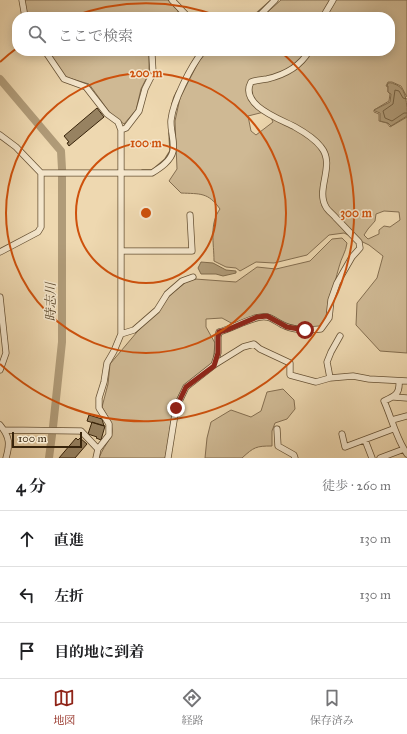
<!DOCTYPE html>
<html lang="ja">
<head>
<meta charset="utf-8">
<style>
	body { margin:0; font-family:"IM FELL Great Primer","Noto Serif JP",serif; background:#f6f6f6; color:#202124 }
	.scale { position:absolute; left:12px; bottom:10px; width:70px; box-sizing:border-box; padding-left:4px; border:2px solid #38240b; border-top:0; font-size:11px; line-height:14px; white-space:nowrap; color:#38240b; -webkit-text-stroke:3px #f4e6cc; paint-order:stroke }
	.stop { position:absolute; width:12px; height:12px; margin:-9px; border:3px solid #8f2418; border-radius:50%; background:#fff }
	.stop.end { background:#8f2418; border-color:#fff; box-shadow:0 1px 4px #0008 }
	.list { margin:0; padding:0; list-style:none }
	h2 { display:flex; justify-content:space-between; align-items:center; height:52px; margin:0; padding:0 16px; font-size:17px }
	h2 small { font-size:13px; font-weight:400; color:#757577 }
	.list li { display:grid; grid-template-columns:26px 1fr auto; gap:12px; align-items:center; box-sizing:border-box; height:56px; padding:0 16px; border-top:1px solid #e0e0e0 }
	.list b { display:block; font-size:15px; white-space:nowrap }
	.list em { font-size:13px; font-style:normal; color:#757577 }
	.icon { flex:none; width:22px; height:22px; fill:none; stroke:currentColor; stroke-width:2; stroke-linecap:round; stroke-linejoin:round }
	.map { position:relative; flex:none; width:407px; height:458px; overflow:hidden }
	.search { position:absolute; background:#fff; box-shadow:0 2px 10px #0003; left:12px; right:12px; top:12px; height:44px; display:flex; align-items:center; gap:10px; box-sizing:border-box; padding:0 14px; border-radius:16px; color:#757577; font-size:15px }
	.sheet { height:220px; background:#fff }
	nav { display:flex; justify-content:space-around; align-items:center; box-sizing:border-box; height:56px; border-top:1px solid #e0e0e0; background:#fff; font-size:11px; color:#757577 }
	nav a { display:grid; justify-items:center; gap:2px }
	nav .on { color:#8f2418 }
	.map>svg:first-child { display:block }
	.green { fill:#cfb994; stroke:#846e50; fill-rule:evenodd }
	.water { fill:#b09b78; stroke:#806b4c }
	.lines { fill:none; stroke-linecap:round; stroke-linejoin:round }
	.shore { stroke:#746042; stroke-width:1 }
	.stream { stroke:#806b4c; stroke-width:1.5 }
	.river { stroke:#b09b78; stroke-width:8 }
	.building { fill:#978261; stroke:#38240b }
	.minor-casing { stroke:#665134; stroke-width:7 }
	.minor { stroke:#f4e6cc; stroke-width:5.5 }
	.route { stroke:#8f2418; stroke-width:5 }
	.ring { fill:none; stroke:#ce510c; stroke-width:2 }
	.labels { text-anchor:middle; stroke-width:3; stroke-linejoin:round; paint-order:stroke }
	.water-label { font-size:13px; font-style:italic; fill:#5c482c; stroke:#f4e6cc }
	.centre { fill:#ce510c; stroke:#f4e6cc; stroke-width:2 }
	.ring-label { font-size:12px; text-anchor:middle; font-weight:bold; fill:#ce510c; stroke:#f4e6cc; stroke-width:3; stroke-linejoin:round; paint-order:stroke }
</style>
</head>
<body>
<div class="map">
<svg width="407" height="458" viewBox="0 0 407 458">
	<rect width="100%" height="100%" fill="#eed8b0"/>
	<filter id="stains"><feTurbulence type="fractalNoise" baseFrequency=".005" numOctaves="4"/><feColorMatrix values="0 0 0 0 .2 0 0 0 0 .09 0 0 0 0 .02 0 0 0 .5 -.17"/></filter>
	<radialGradient id="worn" r=".72"><stop offset=".6" stop-color="#630" stop-opacity="0"/><stop offset="1" stop-color="#630" stop-opacity=".3"/></radialGradient>
	<path class="green" d="M23,0H168L178,11L177,17H27Z
		M281,0H407V97L401,86L392,82H388L386,86L388,87V92L390,94L389,101L374,110V112L379,114V121L387,123L390,127L407,117V353L380,351L356,325L357,303L377,278L383,256L369,245L344,233L329,235L307,255L274,263L256,262L240,271L236,268L226,267L214,261C214,243 209,224 220,209C208,192 200,194 181,193L169,181L177,169L175,121L180,98L199,61L207,51H390V17H262ZM268,111L273,122L256,135L251,131L248,116ZM384,211L399,212L400,220L390,227L384,226L379,230V234L368,239L364,235L368,229L375,221L376,214Z
		M48,51H151L149,54V73L141,89L136,110L124,124L110,113L89,84L65,77Z
		M342,238L347,243C346,252 341,258 339,267C333,286 332,309 321,326L306,328L288,324L268,314L257,315L233,324L222,318L206,319V327L215,343L213,364C203,371 191,378 184,387C168,407 172,434 165,458H99C102,450 106,445 110,438C116,428 107,416 102,407L108,384L110,364L137,332L158,311L170,295L186,282L195,279L236,282L257,267L276,269L310,261L332,239Z
		M283,389L294,400L295,409L287,419L275,423L272,431V446C256,446 254,447 242,458H205L207,438L211,422L231,410L251,417L261,411L267,392Z"/>
	<path class="water" d="M388,83C392,82 393,84 397,85C407,90 407,105 407,116L391,126L388,123L380,121V113L375,111L374,110L390,102L391,94L388,92V86H387Z
		M201,262L213,263L226,270L236,271V273L223,276L216,274H201L198,268Z"/>
	<g class="lines">
		<path class="shore" d="M407,99L403,98L399,91L395,90L393,104L383,111L385,118L392,121L404,113H407"/>
		<path class="stream" d="M252,17L270,1
			M192,63L200,51
			M172,104L174,97L177,91
			M142,170H152L165,159L170,151L169,133"/>
		<path class="river" d="M0,79L61,151L62,169
			M53,427L62,342V177
			M49,458L52,435"/>
	</g>
	<path class="building" d="M97,108L104,117L69,146L67,143L69,142L64,136Z
		M89,415L102,419L104,426L87,421Z
		M92,422L105,426L101,440L96,438L97,437L88,434Z
		M76,438L78,440L80,438L87,444L75,458H59Z"/>
	<g class="lines">
		<defs>
			<path id="minor" d="M22,0L25,17
				M172,0L188,17
				M258,17L275,0
				M323,17L333,0
				M45,51L64,79L86,87L107,114L118,122L121,130V334L114,351L107,363L104,382L99,398V408L109,424V435L98,449L96,458
				M121,130L126,128L139,111L145,89L153,73L152,55L155,51
				M0,135L16,147L41,173V227L38,232L0,252
				M41,173H152C160,168 171,161 173,151C175,141 170,130 171,120C173,101 191,66 203,51
				M122,251H192L190,215
				M0,297L6,353L0,370
				M121,334L134,330L157,310L167,294L182,281L193,277
				M214,365L218,353V337L219,332C232,329 254,315 266,317C272,317 279,324 285,326C296,331 310,330 321,329L329,318L331,300L337,283L352,257L360,248L359,242C351,234 344,226 336,218C333,214 328,211 326,207C315,189 336,165 321,147C315,139 304,132 295,127C280,119 239,105 251,82C256,80 261,80 267,79C284,75 300,67 309,51
				M330,378L327,362L331,352L340,336
				M399,381C400,394 395,396 384,401C392,419 396,438 407,454
				M394,397L407,398
				M392,420L407,416
				M0,425C10,437 10,444 6,458
				M277,429L278,446L294,455L295,458
				M4,430L81,431L98,449
				M342,434L345,447L393,429
				M365,440L372,458
				M168,458L176,408L186,387L214,365L243,347L254,344L260,349L290,363V375L316,382L330,378L353,376L369,379L407,381
				M380,458L404,449"/>
		</defs>
		<use href="#minor" class="minor-casing"/>
		<use href="#minor" class="minor"/>
	</g>
	<g class="lines">
		<path class="route" d="M176,408L186,387L214,366L218,353V337L219,332L229,329L257,317L267,316L287,327L305,330"/>
	</g>
	<g class="ring">
		<circle cx="146" cy="213" r="70"/>
		<circle cx="146" cy="213" r="140"/>
		<path d="M0 62A210 210 0 0 1 17 48M71 17A210 210 0 0 1 221 17M281 52A210 210 0 1 1 0 364"/>
	</g>
	<g class="labels">
		<g class="water-label">
			<text transform="translate(50 302) rotate(-90)" y="5">時志川</text>
		</g>
	</g>
	<circle cx="146" cy="213" r="6" class="centre"/>
	<g class="ring-label">
		<text x="146" y="77">200 m</text>
		<text x="146" y="147">100 m</text>
		<text x="356" y="217">300 m</text>
	</g>
	<rect width="100%" height="100%" filter="url(#stains)"/>
	<rect width="100%" height="100%" fill="url(#worn)"/>
</svg>
<div class="scale">100 m</div>
<div class="stop" style="left:305px;top:330px"></div>
<div class="stop end" style="left:176px;top:408px"></div>
<div class="search"><svg class="icon" aria-label="search" viewBox="0 0 24 24"><circle cx="10" cy="10" r="6"/><path d="M15 15l6 6"/></svg>ここで検索</div>
</div>
<section class="sheet">
<h2>4 分<small>徒歩 · 260 m</small></h2>
<ul class="list">
<li><svg class="icon" aria-label="ahead" viewBox="0 0 24 24"><path d="M12 20V5M6 11l6-6 6 6"/></svg><div><b>直進</b></div><em>130 m</em></li>
<li><svg class="icon" aria-label="left" viewBox="0 0 24 24"><path d="M17 20v-9H6M10 6l-5 5 5 5"/></svg><div><b>左折</b></div><em>130 m</em></li>
<li><svg class="icon" aria-label="arrive" viewBox="0 0 24 24"><path d="M6 21V4h12l-3 4 3 4H6"/></svg><div><b>目的地に到着</b></div></li>
</ul>
</section>
<nav>
<a class="on"><svg class="icon" aria-label="map" viewBox="0 0 24 24"><path d="M3 6l6-2 6 2 6-2v14l-6 2-6-2-6 2zM9 4v14M15 6v14"/></svg>地図</a>
<a><svg class="icon" aria-label="directions" viewBox="0 0 24 24"><path d="M12 3l9 9-9 9-9-9zM9 14v-3h6M13 9l2 2-2 2"/></svg>経路</a>
<a><svg class="icon" aria-label="saved" viewBox="0 0 24 24"><path d="M7 4h10v16l-5-4-5 4z"/></svg>保存済み</a>
</nav>
</body>
</html>
